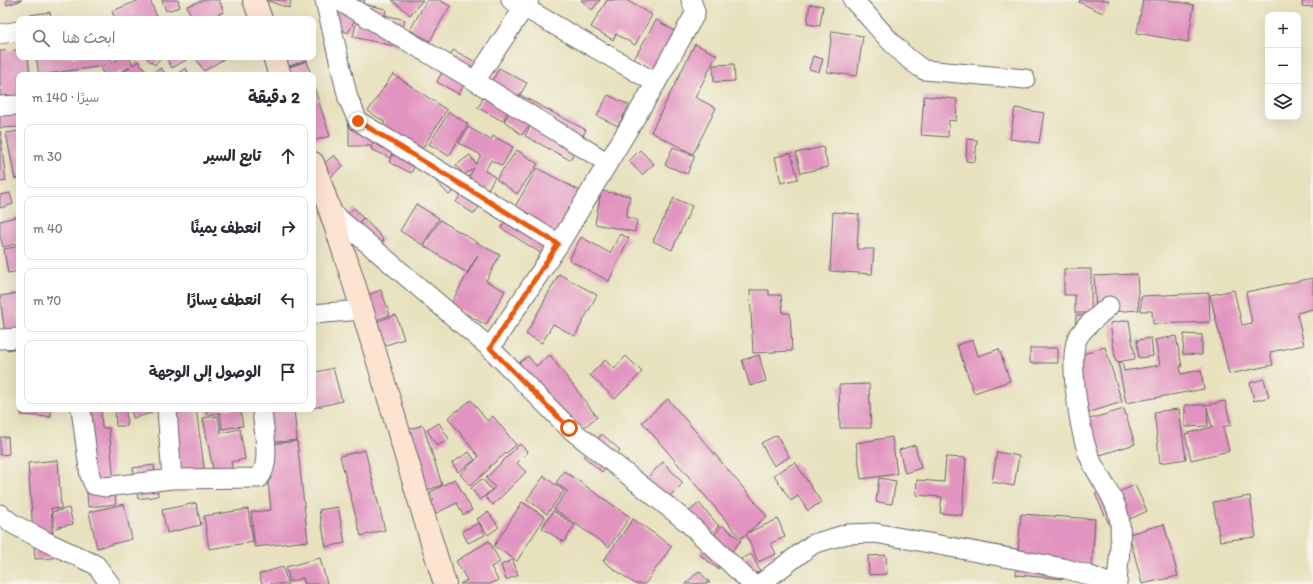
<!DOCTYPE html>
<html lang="ar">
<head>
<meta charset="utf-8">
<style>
	body { margin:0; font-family:Itim,"Playpen Sans Arabic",sans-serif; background:#f7f7f7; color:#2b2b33; direction:rtl }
	.controls { position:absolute; right:12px; top:12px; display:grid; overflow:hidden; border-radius:8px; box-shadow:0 4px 16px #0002 }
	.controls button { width:36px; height:36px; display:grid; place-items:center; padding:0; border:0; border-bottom:1px solid #e1e1e2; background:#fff; color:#2b2b33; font:20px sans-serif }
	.stop { position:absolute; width:12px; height:12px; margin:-9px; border:3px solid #ea580c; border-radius:50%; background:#fff }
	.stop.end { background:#ea580c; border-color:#fff; box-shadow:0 1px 4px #0008 }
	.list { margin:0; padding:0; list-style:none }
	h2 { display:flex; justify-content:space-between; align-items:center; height:52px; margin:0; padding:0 16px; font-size:17px }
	h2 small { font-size:13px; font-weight:400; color:#7c7c81 }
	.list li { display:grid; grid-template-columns:26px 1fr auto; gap:12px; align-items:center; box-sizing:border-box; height:64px; margin:0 8px 8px; padding:0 8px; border:1px solid #e1e1e2; border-radius:8px }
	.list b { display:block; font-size:15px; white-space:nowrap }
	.list em { font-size:13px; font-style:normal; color:#7c7c81 }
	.icon { flex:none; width:22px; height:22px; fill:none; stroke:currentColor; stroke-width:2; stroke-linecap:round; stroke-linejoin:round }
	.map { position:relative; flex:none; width:1313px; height:584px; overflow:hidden; direction:ltr }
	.search { position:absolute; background:#fff; box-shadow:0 4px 16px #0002; left:16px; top:16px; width:300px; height:44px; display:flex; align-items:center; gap:10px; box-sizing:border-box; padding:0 14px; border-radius:8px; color:#7c7c81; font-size:15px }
	.panel { position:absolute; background:#fff; box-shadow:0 4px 16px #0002; left:16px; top:72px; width:300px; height:340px; border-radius:8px; direction:rtl }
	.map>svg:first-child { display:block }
	.building { fill:#e294c0 }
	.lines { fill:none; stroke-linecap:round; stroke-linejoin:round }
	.street-casing { stroke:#676569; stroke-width:21 }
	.secondary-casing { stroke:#676569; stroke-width:24 }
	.street { stroke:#fff; stroke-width:19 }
	.secondary { stroke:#fde4d1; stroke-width:22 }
	.route { stroke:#ea580c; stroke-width:5 }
</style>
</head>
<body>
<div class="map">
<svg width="1313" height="584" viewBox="0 0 1313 584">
	<rect width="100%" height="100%" fill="#f7f3e8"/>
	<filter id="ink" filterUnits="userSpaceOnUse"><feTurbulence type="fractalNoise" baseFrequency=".025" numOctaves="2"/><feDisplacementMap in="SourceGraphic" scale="8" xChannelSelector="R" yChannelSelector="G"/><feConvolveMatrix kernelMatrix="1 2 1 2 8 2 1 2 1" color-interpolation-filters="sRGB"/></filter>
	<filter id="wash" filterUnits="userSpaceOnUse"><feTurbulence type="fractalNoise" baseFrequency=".012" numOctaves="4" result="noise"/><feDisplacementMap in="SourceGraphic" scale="16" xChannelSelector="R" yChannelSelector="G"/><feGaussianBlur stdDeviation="0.9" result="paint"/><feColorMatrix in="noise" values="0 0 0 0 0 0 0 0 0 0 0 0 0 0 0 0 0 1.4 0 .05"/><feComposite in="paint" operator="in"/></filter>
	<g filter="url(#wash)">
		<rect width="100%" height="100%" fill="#e7e1be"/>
		<g id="blocks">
			<path class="building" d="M5,0H22L7,5Z
				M140,0H150L158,19H115L112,11Z
				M162,0H178L180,7L166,11Z
				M204,0H219L224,12L205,19H192L187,6Z
				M265,0H291L289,8Z
				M337,0H365L363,4L386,9L385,15L405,20L399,47L353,37L359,12L348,33L326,22Z
				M392,0H423L410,15Z
				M427,0H439L450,6L430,41L410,30Z
				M581,0H600L592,10Z
				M607,0H626L652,15L635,45L616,34L613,40L591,27Z
				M1080,0H1109L1103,13L1079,2Z
				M1143,0H1168L1194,5L1188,42L1137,33Z
				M1303,0H1313V7L1302,6Z
				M810,4L823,6L820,26L807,24Z
				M50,12L51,19H24L23,16Z
				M656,20L680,34L658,73L634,59Z
				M832,31L863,36L857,76L827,72Z
				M695,44L717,55L695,97L716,108L693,154L651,132Z
				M19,50V57H28L30,75H19V127L0,128V51Z
				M453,50L476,62L459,94L437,82Z
				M813,56L823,59L819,72L809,69Z
				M36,57H110L111,63L122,57H129L133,65L138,61L150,75H120L130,67L115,75H104L100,68L104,66L39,75Z
				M148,57H161L155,65L147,59Z
				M166,57H185L186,60L172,68Z
				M203,57H227L204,71L197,60Z
				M283,57H306L307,60L286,67Z
				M307,61L311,75H286L284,69Z
				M734,64L735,81L714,82L713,65Z
				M161,68L166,75H150Z
				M185,68L190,75H176Z
				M499,68L527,83L520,95L586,130L570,160L525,136L533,120L522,135L504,121L513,109L510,108L503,121L478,108Z
				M393,74L447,110L418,155L380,130L385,122L368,111Z
				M313,84L330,136L313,141Z
				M608,95L629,105L618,126L597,116Z
				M924,96L957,99L956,121L949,120L948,137L921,135Z
				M1015,108L1044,113L1039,143L1010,139Z
				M449,112L468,124L449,156L429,144Z
				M349,121H373V145L378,133L397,142L390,158L371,149L372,146H349Z
				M468,127L491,140L493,136L513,147L502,166L491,160L485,171L495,177L484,196L464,185L474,168L464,175L456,165L470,155L476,164L481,155L459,143Z
				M0,131L6,181L0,182Z
				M19,131V178L15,179L6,133Z
				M967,139L977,140L975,162L966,161Z
				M398,145L420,156L411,173L389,162Z
				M673,147L695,156L687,174L665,165Z
				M823,147L828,167L801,173L796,153Z
				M517,150L538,164L517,194L496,179Z
				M640,150L654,164L642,175L629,161Z
				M791,153L798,179L781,183L775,157Z
				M334,155L343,166L331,177L321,166Z
				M451,167L464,182L449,195L436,181Z
				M537,168L584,193L556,241L511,214Z
				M465,188L484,199L474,214L456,202Z
				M601,191L630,196L626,217L637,220L635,232L595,224Z
				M10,193L13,204L0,208V195Z
				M674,198L692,206L672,250L653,241Z
				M416,204L439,218L423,245L400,231Z
				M354,208L363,218L358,223L364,218L384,240L371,252L334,227Z
				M833,212L859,214L857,249H874L872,274L830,271Z
				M509,215L552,241L544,255L501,228Z
				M19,216V243L3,247L0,235V221Z
				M440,220L483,246L500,255L486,281L505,291L486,325L450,305L478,255L467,273L424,246Z
				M620,234L629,238L609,281L569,260L581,237L610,253Z
				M19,246V271L8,273L4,249Z
				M1064,269H1091V313H1075V295H1064Z
				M559,274L597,295L575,336L553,324L542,343L526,334Z
				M1137,274L1139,310L1096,313L1094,276Z
				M1313,278V309L1297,313L1304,345L1270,352L1273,365L1229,374L1210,295L1234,290L1242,325L1252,323L1246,292Z
				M381,290L390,315L366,323L357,299Z
				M750,290H769V295H781L783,313H790L792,351L753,353Z
				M19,293V348L7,350L0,296Z
				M1209,293L1210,322L1153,324L1152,311H1141V296Z
				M396,315L404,339L374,349L366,325Z
				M1076,315L1092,316L1075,333Z
				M1129,320L1135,359L1116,362L1110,323Z
				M1184,334L1202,335V355L1183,354Z
				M1176,336L1182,367H1180L1181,374L1201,370L1204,389L1126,403L1118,362H1122L1124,371L1160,365L1155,340Z
				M1151,338L1153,356L1139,358L1137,340Z
				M973,340L978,356L999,349L1010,381L974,393L957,345Z
				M1105,347L1122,402L1075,417L1071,358Z
				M1030,348H1058V363H1030Z
				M550,355L597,417L570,438L515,366L528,356L536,366Z
				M759,355L766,381L750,386L742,360Z
				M626,356L642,372L615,399L590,375L605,360L614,369Z
				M333,368L342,401L313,408V373Z
				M1264,379L1269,397L1254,401L1250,383Z
				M869,384L871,428H840L839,385Z
				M668,399L767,516L747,533L778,519L785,537L771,543L776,554L758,562L746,534L741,538L642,422Z
				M471,400L487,421L493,416L516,445L489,467L490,468L470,486L460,474L479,457L448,418Z
				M1225,401L1231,425L1223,427L1229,451L1191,460L1185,434L1212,427L1207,407L1208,426L1185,427V405H1207Z
				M21,409H51V417L21,415Z
				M81,409H101L102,428H109L116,504L88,507Z
				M115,409H126L127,426H116Z
				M131,409H151L152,413L133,418Z
				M172,409H196L206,481L182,484Z
				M206,409H240L243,426L222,429L220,413L207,415Z
				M263,409H294L297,440L266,443Z
				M1124,409L1135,444L1097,456L1086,420Z
				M1179,409L1186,459L1160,463L1154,412Z
				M218,416L221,433L240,429L245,459L231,462L235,481L216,485L203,418Z
				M439,423L449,439L437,446L427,430Z
				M423,425L442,485L427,490L407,430Z
				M602,434L620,450L602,472L584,457Z
				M777,435L789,457L774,466L761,443Z
				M0,437H8L9,454L0,455Z
				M892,437L897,474L861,479L856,443Z
				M297,441L308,541L255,547L251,512L271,510L264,445Z
				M520,444L528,452L517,463L526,472L493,505L485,497L495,487L486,478Z
				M915,445L921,468L905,473L899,450Z
				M365,450L385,530L361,536L340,456Z
				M469,452L475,460L458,472L452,463Z
				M997,452L1019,456L1014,486L992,482Z
				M946,457L966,458L962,515L940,513L942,497L916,495L917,480L944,482Z
				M58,460L61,509L51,508L54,558L35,559L28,463Z
				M663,462L683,483L658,508L638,487Z
				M795,462L821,502L808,511L798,496L791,501L774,475Z
				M154,465L158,496L138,499L133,468Z
				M564,471L630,517L609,547L554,509L567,491L556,483Z
				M544,476L564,491L547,514L527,499Z
				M879,478L896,481L892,504L876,502Z
				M455,479L472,510L463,515L457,503L426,518L420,507L434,500L430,492Z
				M482,479L492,490L480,500L471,488Z
				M1113,485L1117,493L1135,485L1147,511L1111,528L1095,494Z
				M1250,496L1256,537L1220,541L1213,502Z
				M522,502L545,517L517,561L494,546Z
				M196,503L201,525L167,533L162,510Z
				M699,503L719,526L697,545L677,522Z
				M124,504L132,539L97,548L89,512Z
				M338,507L345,543L326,547L319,510Z
				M69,508L73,524L55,528L52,512Z
				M248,509L253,542L209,549L204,516Z
				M553,511L575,525L564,542L542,528Z
				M488,512L499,527L488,535L477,519Z
				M1021,514L1095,519L1092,567L1065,564L1064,579L1016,575Z
				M633,519L672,546L645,584H635L603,561Z
				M479,523L485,535L468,543L462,531Z
				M1164,524L1178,576L1142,584L1129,534Z
				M722,525L741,540L718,569L699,554Z
				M489,541L500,562L491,567L498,580L490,584H460L467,580L456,561Z
				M751,554L760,571L741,581L732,564Z
				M886,555L887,574L869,575L868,556Z
				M320,558L327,584H305L303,578L290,582L286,567Z
				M513,560L518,575L506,580L501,565Z
				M283,567L288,584H262L259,574Z
				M699,571L710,583L685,584Z"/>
		</g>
	</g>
	<g filter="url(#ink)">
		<use href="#blocks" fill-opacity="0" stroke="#676569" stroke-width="1"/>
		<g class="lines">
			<defs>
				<path id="street" d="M325,0L348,98L358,121L559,244
					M338,0L475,81L608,163
					M511,0L656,83
					M853,0C877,24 895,52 924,70L1025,79
					M0,34L19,31
					M475,81L529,0
					M0,106L19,105
					M331,212L490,348L569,428L687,522L752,584
					M1109,306C1100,315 1082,328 1077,339C1068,360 1080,435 1090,458C1098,478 1115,496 1119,517C1123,539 1118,562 1117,584
					M313,314L362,310
					M0,339L19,338
					M490,348L559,244L656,83L695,14V11L691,0
					M81,409L90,476L94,485L105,487L172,479L259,478C272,463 263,429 262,409
					M167,409L172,479
					M0,514L13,524L45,541L96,565L110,584
					M760,584L813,544L847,534L875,533L1063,568L1088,575L1111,584"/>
				<path id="secondary" d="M254,0L261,19
					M274,57L280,75
					M313,163C364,301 400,444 445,584"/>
			</defs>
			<use href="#street" class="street-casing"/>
			<use href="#secondary" class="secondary-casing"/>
			<use href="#street" class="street"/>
			<use href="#secondary" class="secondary"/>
		</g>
	</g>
	<g class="lines" filter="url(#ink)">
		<path class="route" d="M358,121L558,244L490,348L569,428"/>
	</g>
</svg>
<div class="controls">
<button>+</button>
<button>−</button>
<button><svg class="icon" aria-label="layers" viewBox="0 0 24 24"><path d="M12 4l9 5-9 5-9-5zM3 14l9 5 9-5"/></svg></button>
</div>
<div class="stop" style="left:569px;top:428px"></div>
<div class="stop end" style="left:358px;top:121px"></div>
<div class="search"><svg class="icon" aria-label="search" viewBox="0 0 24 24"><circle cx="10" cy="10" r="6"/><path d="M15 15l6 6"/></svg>ابحث هنا</div>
<section class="panel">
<h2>2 دقيقة<small>سيرًا · 140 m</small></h2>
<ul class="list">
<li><svg class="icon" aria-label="ahead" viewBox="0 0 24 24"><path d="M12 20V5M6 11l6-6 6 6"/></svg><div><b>تابع السير</b></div><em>30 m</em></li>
<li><svg class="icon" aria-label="right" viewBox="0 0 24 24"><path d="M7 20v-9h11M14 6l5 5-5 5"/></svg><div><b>انعطف يمينًا</b></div><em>40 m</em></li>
<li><svg class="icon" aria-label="left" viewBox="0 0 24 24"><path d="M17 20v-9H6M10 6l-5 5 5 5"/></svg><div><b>انعطف يسارًا</b></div><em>70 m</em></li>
<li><svg class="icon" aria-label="arrive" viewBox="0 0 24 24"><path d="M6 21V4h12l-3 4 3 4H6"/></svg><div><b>الوصول إلى الوجهة</b></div></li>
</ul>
</section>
</div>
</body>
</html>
